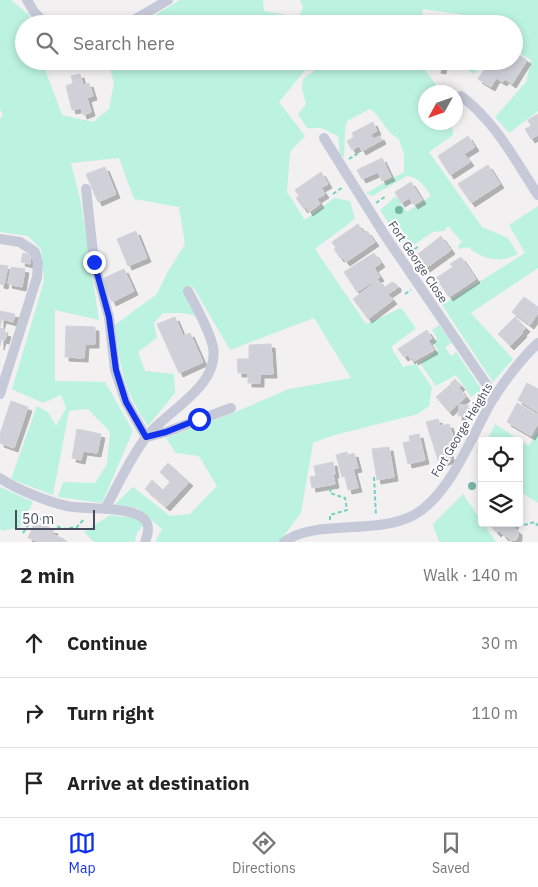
<!DOCTYPE html>
<html lang="en">
<head>
<meta charset="utf-8">
<style>
	body { margin:0; font-family:"IBM Plex Sans",sans-serif; background:#f6f6f6; color:#222 }
	.controls { position:absolute; right:15px; bottom:15px; display:grid; overflow:hidden; border-radius:5px; box-shadow:0 2px 8px #0003 }
	.controls button { width:45px; height:45px; display:grid; place-items:center; padding:0; border:0; border-bottom:1px solid #e0e0e0; background:#fff; color:#222; font:25px sans-serif }
	.compass { position:absolute; left:418px; top:85px; width:45px; height:45px; border-radius:50%; background:#fff; box-shadow:0 2px 8px #0003; rotate:230deg }
	.scale { position:absolute; left:15px; bottom:12px; width:80px; box-sizing:border-box; padding-left:5px; border:2px solid #474c5e; border-top:0; font-size:14px; line-height:18px; white-space:nowrap; color:#474c5e; -webkit-text-stroke:4px #fff; paint-order:stroke }
	.stop { position:absolute; width:15px; height:15px; margin:-11px; border:4px solid #1032ec; border-radius:50%; background:#fff }
	.stop.end { background:#1032ec; border-color:#fff; box-shadow:0 1px 5px #0008 }
	.list { margin:0; padding:0; list-style:none }
	h2 { display:flex; justify-content:space-between; align-items:center; height:65px; margin:0; padding:0 20px; font-size:21px }
	h2 small { font-size:16px; font-weight:400; color:#767676 }
	.list li { display:grid; grid-template-columns:32px 1fr auto; gap:15px; align-items:center; box-sizing:border-box; height:70px; padding:0 20px; border-top:1px solid #e0e0e0 }
	.list b { display:block; font-size:19px; white-space:nowrap }
	.list em { font-size:16px; font-style:normal; color:#767676 }
	.icon { flex:none; width:28px; height:28px; fill:none; stroke:currentColor; stroke-width:2; stroke-linecap:round; stroke-linejoin:round }
	.map { position:relative; flex:none; width:538px; height:542px; overflow:hidden }
	.search { position:absolute; background:#fff; box-shadow:0 2px 8px #0003; left:15px; right:15px; top:15px; height:55px; display:flex; align-items:center; gap:12px; box-sizing:border-box; padding:0 18px; border-radius:28px; color:#767676; font-size:19px }
	.sheet { height:275px; background:#fff }
	nav { display:flex; justify-content:space-around; align-items:center; box-sizing:border-box; height:70px; border-top:1px solid #e0e0e0; background:#fff; font-size:14px; color:#767676 }
	nav a { display:grid; justify-items:center; gap:2px }
	nav .on { color:#1032ec }
	.map>svg:first-child { display:block }
	.green { fill:#bcf2e0 }
	.building { fill:#cfd0d8; stroke:#d3d3db; filter:url(#shadow) }
	.lines { fill:none; stroke-linecap:round; stroke-linejoin:round }
	.path { stroke:#72d2bd; stroke-width:2; stroke-dasharray:4 2.5; stroke-linecap:butt }
	.street { stroke:#c6cad8; stroke-width:10 }
	.tree { fill:#77b5a7 }
	.route { stroke:#1032ec; stroke-width:6 }
	.labels { text-anchor:middle; stroke-width:4; stroke-linejoin:round; paint-order:stroke }
	.street-label { font-size:12px; fill:#474c5e; stroke:#fff }
</style>
</head>
<body>
<div class="map">
<svg width="538" height="542" viewBox="0 0 538 542">
	<defs>
		<filter id="shadow"><feDropShadow dx="4" dy="4" stdDeviation="0" flood-color="#0004"/></filter>
	</defs>
	<rect width="100%" height="100%" fill="#f2f0f0"/>
	<path class="green" d="M0,0H11L29,15L30,24H24V61H42L62,115L93,122L109,109L114,83L107,61H324L306,69L279,102L305,136L290,152L287,192L305,220L334,198L350,201L355,219L315,249L366,324L401,308L416,328L391,347L403,367L416,364L432,387L429,406L418,414L331,436L313,443L301,513L279,542H155L162,529L137,508L115,504L133,487L170,516L190,514L217,486L199,456L176,453L166,438L233,413L289,389L351,378L314,318L230,350L194,288L188,285L184,293L196,316L182,313H163L154,323L157,338L138,352L145,371L174,374L175,393L148,426C123,389 120,368 115,325L157,294L166,275L185,244L179,207L134,199L119,158L71,163L81,203L99,320L55,310V381L105,382L133,431L102,503L58,497L63,482L95,483L107,464L110,432L88,409L69,411L53,495L11,479L37,406L48,412L56,426L66,408L61,395L43,403L12,389L44,281L41,249L28,236L0,232V119L3,115L0,109Z
		M180,0H263L264,11L287,15L302,24H140Z
		M300,0H538V111L509,133L495,117L526,82L531,60L514,50V24H465V15L423,9L422,24H329L315,17L307,23L299,16L303,7Z
		M338,61H423V67L441,92H426V122L452,123L453,135L429,152L482,227L508,238L518,254C498,263 486,261 468,247L459,249L458,246L462,242L448,226L444,231L433,232L406,250L380,210L396,196L407,212L431,196C425,187 419,177 407,176L372,196L366,193L404,172V155L399,139C385,132 382,117 370,109L347,121L345,129L344,157L340,155L338,136L321,128H307L298,114L306,104L302,89L303,79L319,67Z
		M463,61H483L474,74L462,66Z
		M538,206V268L471,313L513,359L493,382L442,305L525,253L509,225Z
		M439,325L452,343L445,347L451,356L456,352L482,390L471,397L456,375L436,386L420,363L438,350L433,343L437,338L432,330Z
		M495,424L529,446L538,431V503L519,491V441H487Z
		M0,487L33,502L20,527L3,531L0,529Z
		M463,494L496,542H439L433,524Z
		M110,515L134,518L144,524L137,533L135,542H94L84,532Z"/>
	<path class="building" d="M514,52L527,60L512,84L505,79L503,82L496,78L491,87L478,79L490,61H514Z
		M432,61H451L450,64L443,62L442,70L437,69L438,62Z
		M80,74L83,85L89,83L93,96L87,98L91,112L83,115L81,108L72,110L66,86L73,83L71,76Z
		M538,114V135L531,139L525,129L531,126L528,120Z
		M373,122L377,131L371,134L373,139L380,136L382,140L362,151L359,146L352,150L347,141L354,137L352,133Z
		M468,136L475,147L464,154L470,162L450,175L438,156Z
		M382,158L391,177L382,181L378,172L362,179L357,170Z
		M488,165L500,184L471,203L458,184Z
		M105,167L116,194L98,202L86,174Z
		M321,172L328,184L321,188L325,194L317,199L320,204L309,212L306,207L304,209L296,198L299,196L295,190Z
		M411,182L422,200L414,205L409,198L401,203L395,192Z
		M358,224L364,233L367,231L375,242L346,262L342,257L340,258L334,249L336,248L332,242Z
		M136,231L147,258L128,266L117,239Z
		M441,236L451,250L426,268L417,255Z
		M23,253L31,255L30,264L21,262Z
		M374,253L381,263L374,268L380,277L357,292L344,272Z
		M461,257L476,279L449,297L436,278L453,267L450,264Z
		M0,265L8,266L4,285L0,284Z
		M11,267L25,269L22,287L8,284Z
		M124,269L134,291L112,302L102,279Z
		M378,280L384,288L392,282L397,285V288L388,294L393,300L368,319L353,299Z
		M524,297L538,307V313L530,325L512,312Z
		M0,311L15,314L13,322L2,319L0,327Z
		M175,317L183,336L190,333L203,362L179,373L157,324Z
		M515,317L526,328L522,332L523,333L510,346L498,334Z
		M66,326L95,327V344H85L84,358L65,357Z
		M0,328L4,329L3,332L7,333L5,340L2,339L0,346Z
		M427,330L432,338L428,341L434,350L414,361L413,358L411,360L408,355L404,357L398,349Z
		M271,344L273,374H260V383H248V373H238L237,359H249V345Z
		M455,379L461,386L456,391L450,384Z
		M527,383L538,389V412L518,400Z
		M450,385L456,392L460,389L466,397L449,412L436,397Z
		M11,401L28,407L14,448L0,443V434Z
		M517,403L538,415V423L531,436L507,422Z
		M459,405H468V416H458Z
		M438,419L440,426L449,424L455,443L447,446L451,459L439,463L426,422Z
		M77,429L101,434L97,453L83,451L81,460L72,458Z
		M419,434L425,460L408,464L403,443L410,441L409,436Z
		M389,447L394,477L377,480L372,449Z
		M347,452L348,455L354,453L358,468L353,469L358,488L348,490L345,476L342,477L336,455Z
		M333,462L335,474H333L335,484L312,488L310,477L316,476L314,466Z
		M168,463L189,482L166,507L145,489L152,480L163,490L170,482L160,472Z
		M42,523L48,525V529L54,530L52,534L64,539L67,542H39L28,538L34,524L40,526Z
		M488,523H515L513,527L518,531V536L516,540H510L507,536L505,537L499,531L497,533Z"/>
	<g class="lines">
		<path class="path" d="M349,159L360,152
			M333,194L343,187
			M376,203L386,196
			M409,253L419,246
			M434,290L439,286
			M405,294L411,290
			M374,477L376,516
			M330,520V515L347,510L345,498L330,493L331,487
			M524,525L535,522L538,526
			M23,533L34,516L63,529L77,527L84,519"/>
		<path class="street" d="M27,0L34,12L46,24
			M127,24L168,0
			M461,96C495,121 515,160 538,195
			M324,138L386,237L495,397
			M86,189L94,262L109,317L115,370L126,402L146,437
			M0,239L20,242L35,252L38,263L37,277L0,394
			M147,437L166,432L231,408
			M0,478C16,489 48,502 67,506C88,510 122,506 140,516C151,522 149,532 145,542
			M105,509C117,487 131,456 147,436C168,410 220,386 213,347C210,331 196,307 188,291
			M284,542C314,519 374,535 412,516C450,497 472,434 493,399C506,379 521,359 538,343"/>
	</g>
	<g class="tree">
		<circle cx="399" cy="210" r="4"/>
		<circle cx="472" cy="486" r="4"/>
	</g>
	<g class="lines">
		<path class="route" d="M94,262L109,317L116,370L126,402L146,437L166,432L199,419"/>
	</g>
	<g class="labels">
		<g class="street-label">
			<text transform="translate(418 262) rotate(56)" y="4">Fort George Close</text>
			<text transform="translate(462 430) rotate(-59)" y="4">Fort George Heights</text>
		</g>
	</g>
</svg>
<div class="controls">
<button><svg class="icon" aria-label="locate" viewBox="0 0 24 24"><circle cx="12" cy="12" r="6"/><path d="M12 2v4M12 18v4M2 12h4M18 12h4"/></svg></button>
<button><svg class="icon" aria-label="layers" viewBox="0 0 24 24"><path d="M12 4l9 5-9 5-9-5zM3 14l9 5 9-5"/></svg></button>
</div>
<svg class="compass" viewBox="-18 -18 36 36"><path d="M0-13l5 13h-10z" fill="#e53935"/><path d="M0 13l5-13h-10z" fill="#767676"/></svg>
<div class="scale">50 m</div>
<div class="stop" style="left:199px;top:419px"></div>
<div class="stop end" style="left:94px;top:262px"></div>
<div class="search"><svg class="icon" aria-label="search" viewBox="0 0 24 24"><circle cx="10" cy="10" r="6"/><path d="M15 15l6 6"/></svg>Search here</div>
</div>
<section class="sheet">
<h2>2 min<small>Walk · 140 m</small></h2>
<ul class="list">
<li><svg class="icon" aria-label="ahead" viewBox="0 0 24 24"><path d="M12 20V5M6 11l6-6 6 6"/></svg><div><b>Continue</b></div><em>30 m</em></li>
<li><svg class="icon" aria-label="right" viewBox="0 0 24 24"><path d="M7 20v-9h11M14 6l5 5-5 5"/></svg><div><b>Turn right</b></div><em>110 m</em></li>
<li><svg class="icon" aria-label="arrive" viewBox="0 0 24 24"><path d="M6 21V4h12l-3 4 3 4H6"/></svg><div><b>Arrive at destination</b></div></li>
</ul>
</section>
<nav>
<a class="on"><svg class="icon" aria-label="map" viewBox="0 0 24 24"><path d="M3 6l6-2 6 2 6-2v14l-6 2-6-2-6 2zM9 4v14M15 6v14"/></svg>Map</a>
<a><svg class="icon" aria-label="directions" viewBox="0 0 24 24"><path d="M12 3l9 9-9 9-9-9zM9 14v-3h6M13 9l2 2-2 2"/></svg>Directions</a>
<a><svg class="icon" aria-label="saved" viewBox="0 0 24 24"><path d="M7 4h10v16l-5-4-5 4z"/></svg>Saved</a>
</nav>
</body>
</html>
